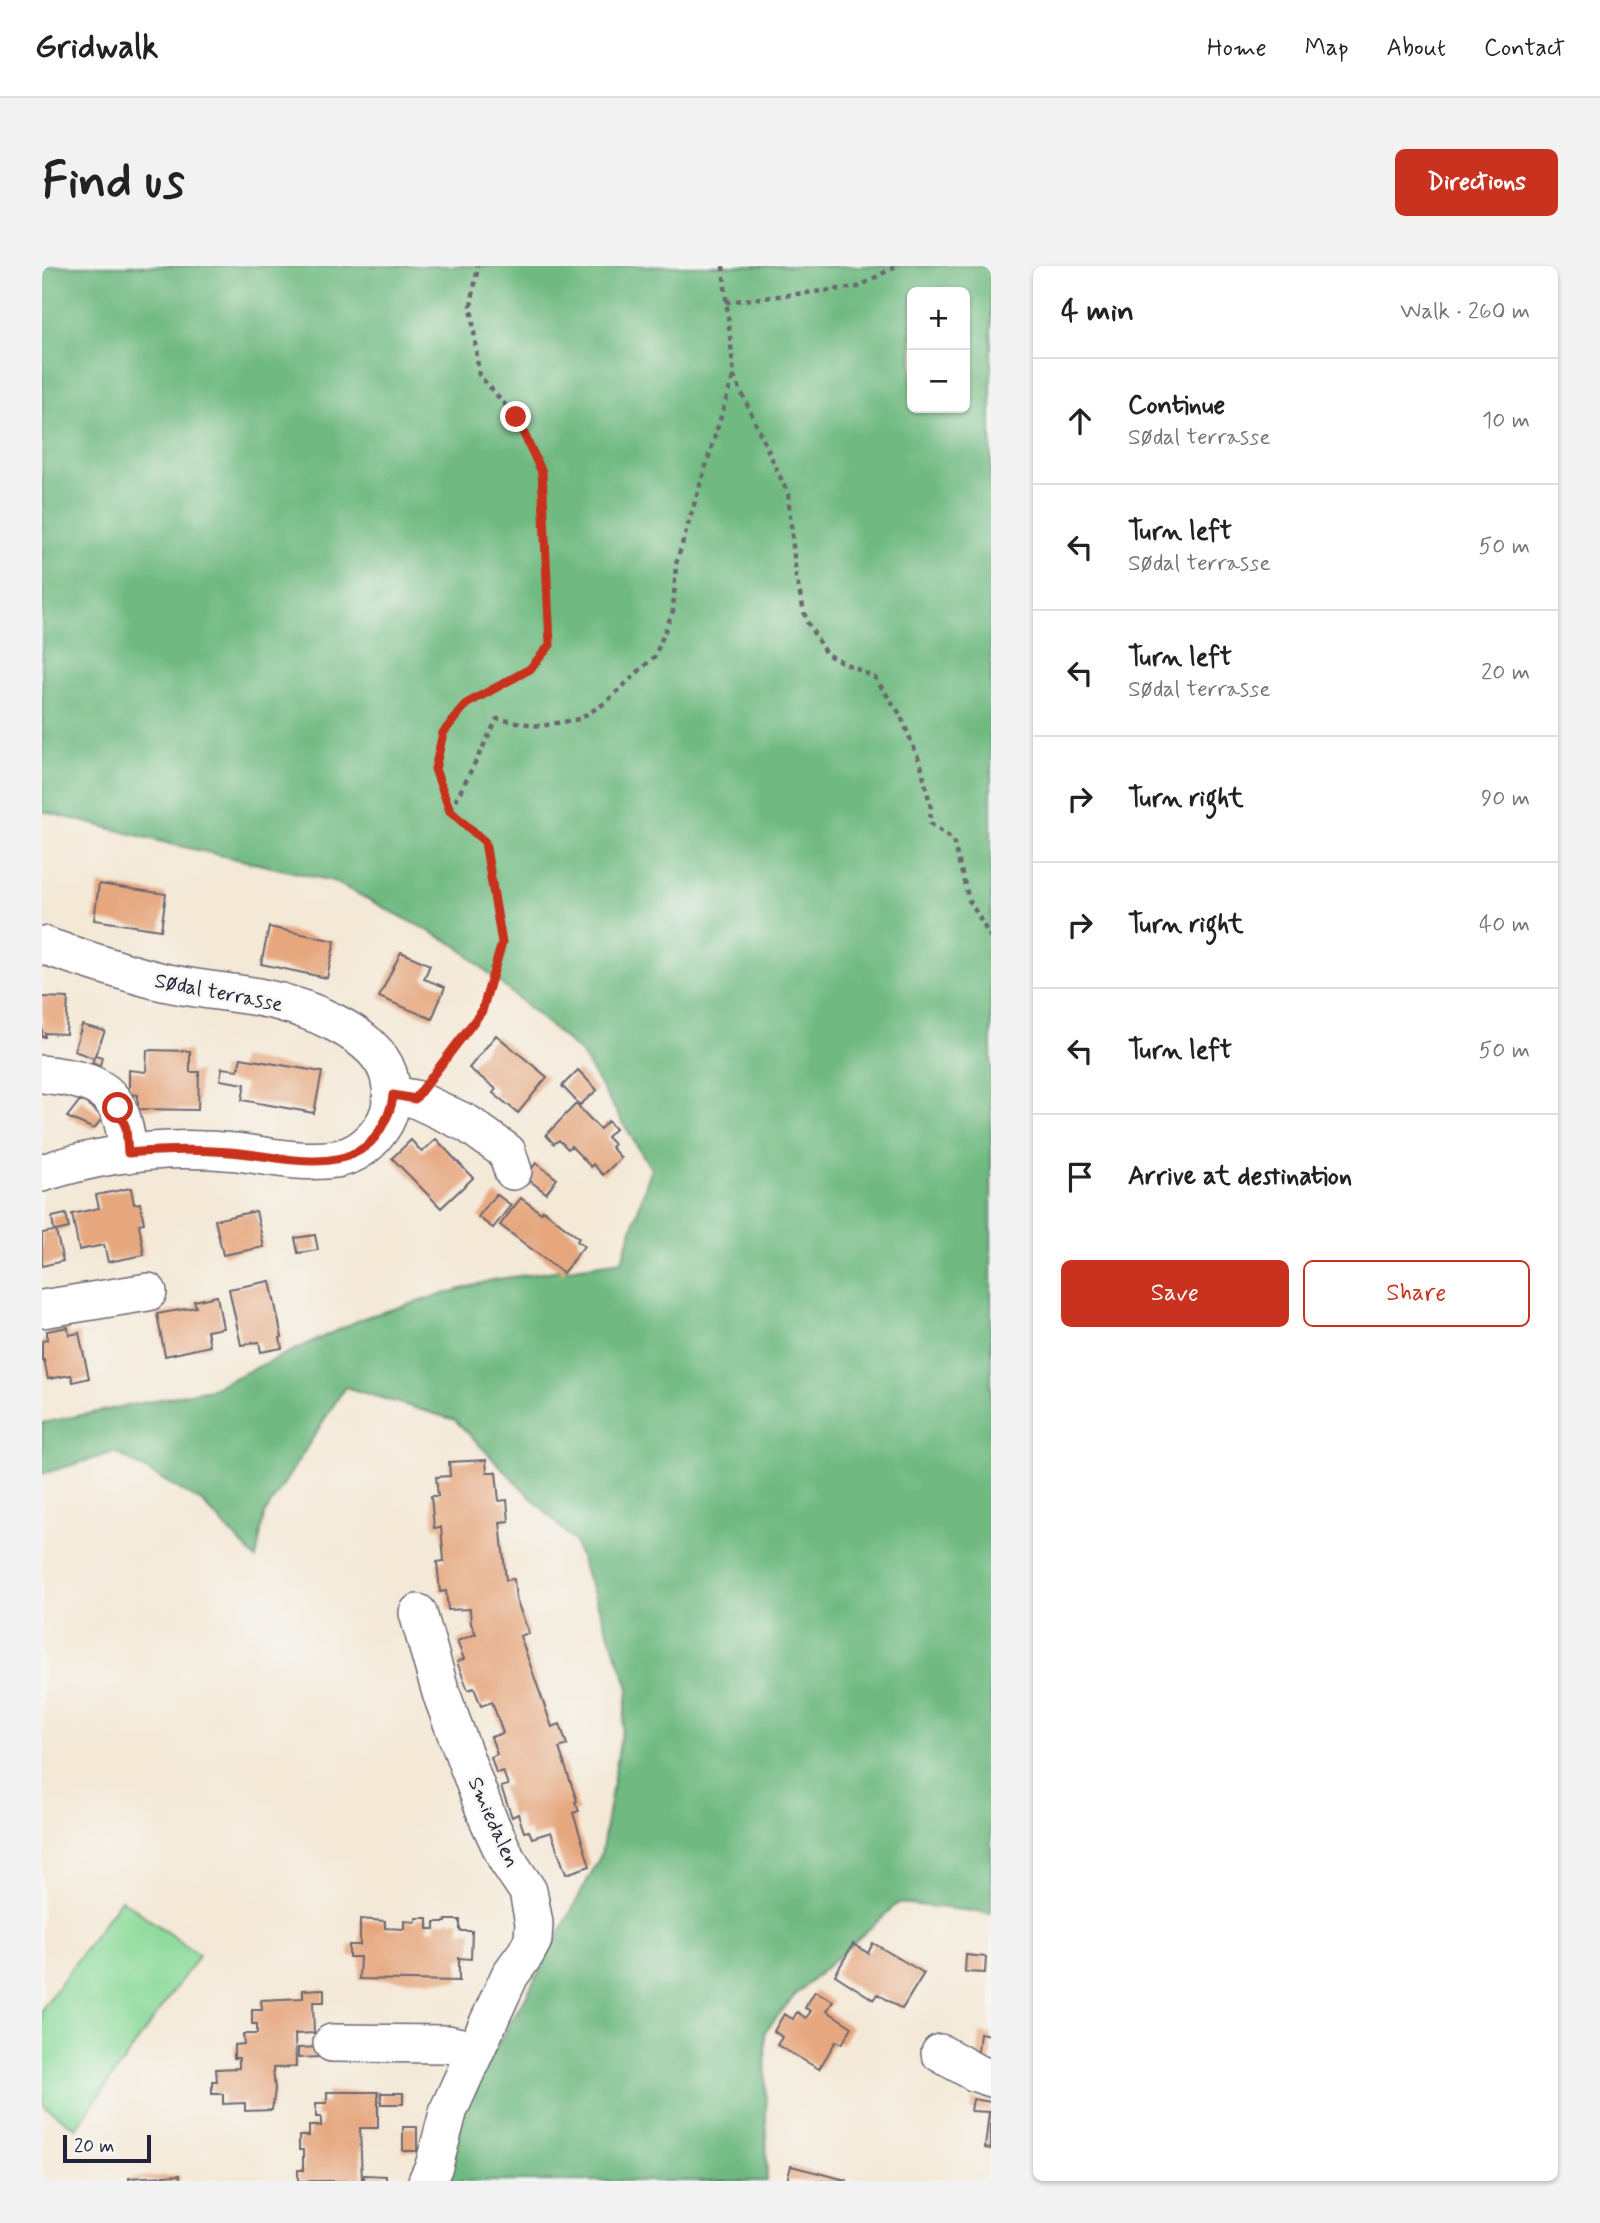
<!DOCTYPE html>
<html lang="en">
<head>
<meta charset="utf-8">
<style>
	body { margin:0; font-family:Mynerve,sans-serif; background:#f2f2f2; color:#222 }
	.controls { position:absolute; right:21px; top:21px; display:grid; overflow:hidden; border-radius:10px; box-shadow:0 2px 5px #0004 }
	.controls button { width:63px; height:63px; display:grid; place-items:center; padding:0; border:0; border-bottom:2px solid #e0e0e0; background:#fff; color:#222; font:35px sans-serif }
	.scale { position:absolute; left:21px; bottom:18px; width:88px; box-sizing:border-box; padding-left:7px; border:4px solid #22223b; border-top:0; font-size:19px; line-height:24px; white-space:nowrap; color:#22223b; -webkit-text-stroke:5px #f6f6f2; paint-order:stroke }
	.stop { position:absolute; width:21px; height:21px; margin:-16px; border:5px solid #c8321e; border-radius:50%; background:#fff }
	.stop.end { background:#c8321e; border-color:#fff; box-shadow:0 2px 7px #0008 }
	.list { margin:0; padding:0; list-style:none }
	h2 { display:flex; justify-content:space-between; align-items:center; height:91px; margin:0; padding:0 28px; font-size:30px }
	h2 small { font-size:23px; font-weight:400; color:#767676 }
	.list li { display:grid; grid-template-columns:46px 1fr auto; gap:21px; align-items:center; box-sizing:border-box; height:126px; padding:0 28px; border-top:2px solid #e0e0e0 }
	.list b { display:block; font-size:26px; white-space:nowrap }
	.list p { margin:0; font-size:23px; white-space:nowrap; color:#767676 }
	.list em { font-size:23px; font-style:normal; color:#767676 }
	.actions { display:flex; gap:14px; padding:21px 28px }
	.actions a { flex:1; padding:16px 0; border:2px solid #c8321e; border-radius:10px; text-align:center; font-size:24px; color:#c8321e }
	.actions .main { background:#c8321e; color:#fff }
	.icon { flex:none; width:38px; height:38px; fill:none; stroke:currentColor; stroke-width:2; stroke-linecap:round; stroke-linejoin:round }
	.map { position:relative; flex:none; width:949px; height:1915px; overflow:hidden; border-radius:10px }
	header { display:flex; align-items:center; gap:42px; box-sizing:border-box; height:98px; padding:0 35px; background:#fff; border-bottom:2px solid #e0e0e0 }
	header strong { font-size:33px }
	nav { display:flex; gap:38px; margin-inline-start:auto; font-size:24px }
	.intro { display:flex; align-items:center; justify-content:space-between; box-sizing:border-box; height:168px; padding:0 42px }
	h1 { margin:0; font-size:49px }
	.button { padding:18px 32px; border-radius:10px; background:#c8321e; color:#fff; font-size:24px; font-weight:700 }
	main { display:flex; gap:42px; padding:0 42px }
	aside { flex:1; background:#fff; border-radius:10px; box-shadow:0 2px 5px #0004 }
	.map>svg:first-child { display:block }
	.green { fill:#8ada99; stroke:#567e6a; stroke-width:2 }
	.forest { fill:#6fba81; stroke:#486e5e; stroke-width:2; fill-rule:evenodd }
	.building { fill:#e6a77f }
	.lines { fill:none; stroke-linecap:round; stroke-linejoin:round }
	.minor-casing { stroke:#6c6771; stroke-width:40 }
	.path { stroke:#6c6771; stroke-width:4.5; stroke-dasharray:5 5; stroke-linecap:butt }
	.minor { stroke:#fff; stroke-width:37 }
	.route { stroke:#c8321e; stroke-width:9 }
	.labels { text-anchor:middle; stroke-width:5; stroke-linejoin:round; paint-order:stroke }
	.street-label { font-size:21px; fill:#22223b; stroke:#f6f6f2 }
</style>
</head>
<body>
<header>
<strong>Gridwalk</strong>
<nav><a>Home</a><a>Map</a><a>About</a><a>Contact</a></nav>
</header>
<div class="intro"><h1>Find us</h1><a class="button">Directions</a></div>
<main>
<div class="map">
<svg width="949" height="1915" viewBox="0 0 949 1915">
	<rect width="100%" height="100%" fill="#f6f6f2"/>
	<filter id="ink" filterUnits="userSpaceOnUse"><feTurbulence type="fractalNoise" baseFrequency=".0143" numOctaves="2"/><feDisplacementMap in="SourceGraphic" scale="14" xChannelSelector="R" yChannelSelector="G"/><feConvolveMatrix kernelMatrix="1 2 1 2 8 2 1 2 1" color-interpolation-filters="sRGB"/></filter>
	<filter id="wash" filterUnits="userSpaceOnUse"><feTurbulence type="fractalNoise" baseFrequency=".00686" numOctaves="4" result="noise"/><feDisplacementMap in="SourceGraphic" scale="28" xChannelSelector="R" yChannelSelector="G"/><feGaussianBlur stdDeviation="1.57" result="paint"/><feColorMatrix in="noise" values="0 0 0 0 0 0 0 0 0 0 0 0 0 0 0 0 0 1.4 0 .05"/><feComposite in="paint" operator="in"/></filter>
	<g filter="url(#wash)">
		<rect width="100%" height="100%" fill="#f4e8d6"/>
		<path class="green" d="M79,1633L157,1689L34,1862L0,1838V1743Z"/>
		<path class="forest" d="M0,0H949V1647L856,1637L753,1729L723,1765L725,1915H379L393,1883L482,1734L559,1589L587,1422L532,1275L413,1154L303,1121L222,1249L214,1293L161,1237L73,1186L0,1208V1157L168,1123L324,1051L450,1014L580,995L609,903L538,786L414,679L291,615L129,578L0,545ZM870,26H923V142H870Z"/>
		<g id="blocks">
			<path class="building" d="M57,618L124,628L119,664L52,654Z
				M227,661L293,675L285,712L219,698Z
				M359,686L388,699L382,713L403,721L390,753L337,731Z
				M0,731L26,732L24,768L3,767V771H0Z
				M40,759L63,765L53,789L60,791L58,800L50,797L52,792L32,785Z
				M454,769L505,811L476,847L451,827L454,823L427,802Z
				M105,784L148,785V806H157L156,844L96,843V829L87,828V804L104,806Z
				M199,792L280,806L272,847L200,834L203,818L178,814L180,802L196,804Z
				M536,804L555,824L538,839L520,820Z
				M39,833L61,851L52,863L25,851Z
				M534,838L558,863L566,855L573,863L565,871L572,878L569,881L579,892L561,909L551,898L549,901L529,880L526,883L517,874L512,878L504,869Z
				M394,873L431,912L399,942L350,892L369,874L380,886Z
				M494,897L515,913L504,927L483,911Z
				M89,922L92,938L98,937L102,957L97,958L102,989L66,996L62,979L37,984L30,948L57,942L54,929Z
				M454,928L469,939L451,962L436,951Z
				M479,932L499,947L501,944L537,972L535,975L542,980L521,1007L458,959Z
				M214,945L222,981L181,989L173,954Z
				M24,948L27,962L14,965L21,995L0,1000V967L12,965L10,951Z
				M273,969L276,984L256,987L253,972Z
				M228,1015L240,1071L238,1072L240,1082L219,1086L217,1076L199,1079L187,1023Z
				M175,1030L181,1062L165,1065L168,1080L123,1090L115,1048L154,1041L152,1035Z
				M26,1061L27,1069L37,1067L47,1112L31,1116L29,1109L6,1113L2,1094H0V1075L5,1074V1065Z
				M444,1194L445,1206H454L457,1235L465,1234L467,1255L458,1256L464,1314L472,1313L474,1333L487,1367L478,1370L510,1461L518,1458L525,1479L517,1482L535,1535L533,1536L537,1545L531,1547L548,1600L524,1608L509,1566L490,1572L487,1565L482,1566L476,1548L470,1551L459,1521L466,1519L461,1505L454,1507L449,1491L455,1488L449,1471L461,1467L450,1436L439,1440L432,1422L426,1424L415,1396L422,1393L415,1375L434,1368L429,1358L428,1343L406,1344L404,1325L398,1326L395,1296L402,1295L399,1261L392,1262L389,1230H396L394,1211L408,1210L407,1196Z
				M374,1652H386V1663H393V1656H404V1654H418V1665H430L429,1693L417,1692V1715L317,1713L318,1691H307V1679H318V1653L343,1655V1662L362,1663V1655L374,1656Z
				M831,1677L882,1707L860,1743L836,1728L832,1734L793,1709L811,1678L826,1687Z
				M924,1689L944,1691L943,1707L923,1706Z
				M282,1723V1736H271L272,1767L253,1768L254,1801L231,1802L233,1824L230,1844L203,1845V1837L181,1838V1828H170V1815H175L174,1803L197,1802V1792H192V1779L202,1778L201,1768H215V1758H210V1744H220L219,1734L261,1732V1724Z
				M773,1725L791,1735L785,1745L810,1761L800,1778L794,1775L777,1803L735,1779L740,1771L732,1765L742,1748L751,1753L755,1746L764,1752L769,1745L763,1742Z
				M938,1767L949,1769V1797L935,1795Z
				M281,1781L278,1791L256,1792V1782Z
				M285,1826H336V1862H318L320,1915H256V1904H261V1884H257V1870H267V1860H279V1851H274V1837H285Z
				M339,1827H361V1838H339Z
				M931,1833L949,1836V1883L943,1882L947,1846L929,1845Z
				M361,1861H375V1885H361Z
				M749,1900L804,1914L803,1915H745Z
				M138,1909V1915H87V1912Z
				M322,1909L344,1910V1915H322Z"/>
		</g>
	</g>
	<g filter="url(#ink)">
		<use href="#blocks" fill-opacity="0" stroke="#6c6771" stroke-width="2"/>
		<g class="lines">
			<defs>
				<path id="minor" d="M0,679C39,692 77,705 117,715C149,723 183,725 216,731C259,739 340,767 348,815C351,830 350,842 343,856C332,875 317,889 294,893C260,898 227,890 194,886C129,879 62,887 0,907
					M0,808C59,815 81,824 86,888
					M351,829L373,833L426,858L465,886L471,905
					M0,1043L106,1026
					M376,1347L399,1427L446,1553L465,1594L486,1625L492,1657L491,1674L484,1687L468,1709L407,1843L392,1900L385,1915
					M290,1777L406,1778L433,1784
					M898,1787L934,1807L949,1812"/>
			</defs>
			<use href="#minor" class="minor-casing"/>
			<path class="path" d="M681,0L692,110L746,228L754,311L764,354L784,388L833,412L858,448L879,499L889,542L888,557L911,574L927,634L949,672
				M684,36L816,21L854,0
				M409,544L455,453L499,460L537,453L563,437L613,390L631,345L634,298L691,111
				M393,807L440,745L460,677L443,576L408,545L393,503L401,467L424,438L488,403L508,379L501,206L474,151L437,109L429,40L436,0"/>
			<use href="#minor" class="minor"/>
		</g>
	</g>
	<g class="lines" filter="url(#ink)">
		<path class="route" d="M76,842L84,862L86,887C120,884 153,883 188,886C233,889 309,914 338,864C345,852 350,842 351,829L373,833L440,745L460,677L443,576L408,545L393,503L401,467L424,438L488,403L508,379L500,206L474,151"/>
	</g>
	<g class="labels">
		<g class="street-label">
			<text transform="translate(177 726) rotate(11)" y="7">Sødal terrasse</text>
			<text transform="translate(452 1556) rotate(66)" y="7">Smiedalen</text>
		</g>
	</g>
</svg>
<div class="controls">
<button>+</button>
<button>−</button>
</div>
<div class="scale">20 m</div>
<div class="stop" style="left:76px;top:842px"></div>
<div class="stop end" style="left:474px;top:151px"></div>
</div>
<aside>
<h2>4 min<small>Walk · 260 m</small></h2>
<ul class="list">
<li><svg class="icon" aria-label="ahead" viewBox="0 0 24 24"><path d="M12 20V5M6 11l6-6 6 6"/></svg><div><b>Continue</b><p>Sødal terrasse</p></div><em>10 m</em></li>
<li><svg class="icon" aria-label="left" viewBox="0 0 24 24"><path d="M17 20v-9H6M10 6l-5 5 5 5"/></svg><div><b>Turn left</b><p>Sødal terrasse</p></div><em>50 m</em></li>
<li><svg class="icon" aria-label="left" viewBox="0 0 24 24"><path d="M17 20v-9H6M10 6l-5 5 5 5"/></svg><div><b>Turn left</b><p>Sødal terrasse</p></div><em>20 m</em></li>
<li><svg class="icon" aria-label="right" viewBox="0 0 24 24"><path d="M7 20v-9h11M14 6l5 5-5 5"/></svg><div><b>Turn right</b></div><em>90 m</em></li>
<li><svg class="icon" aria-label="right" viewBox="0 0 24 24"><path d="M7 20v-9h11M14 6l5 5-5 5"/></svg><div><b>Turn right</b></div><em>40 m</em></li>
<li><svg class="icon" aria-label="left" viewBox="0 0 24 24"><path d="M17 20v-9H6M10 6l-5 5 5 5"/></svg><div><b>Turn left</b></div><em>50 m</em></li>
<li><svg class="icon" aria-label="arrive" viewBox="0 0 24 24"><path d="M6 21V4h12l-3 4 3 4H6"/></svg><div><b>Arrive at destination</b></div></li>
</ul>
<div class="actions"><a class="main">Save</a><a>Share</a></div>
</aside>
</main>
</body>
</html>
